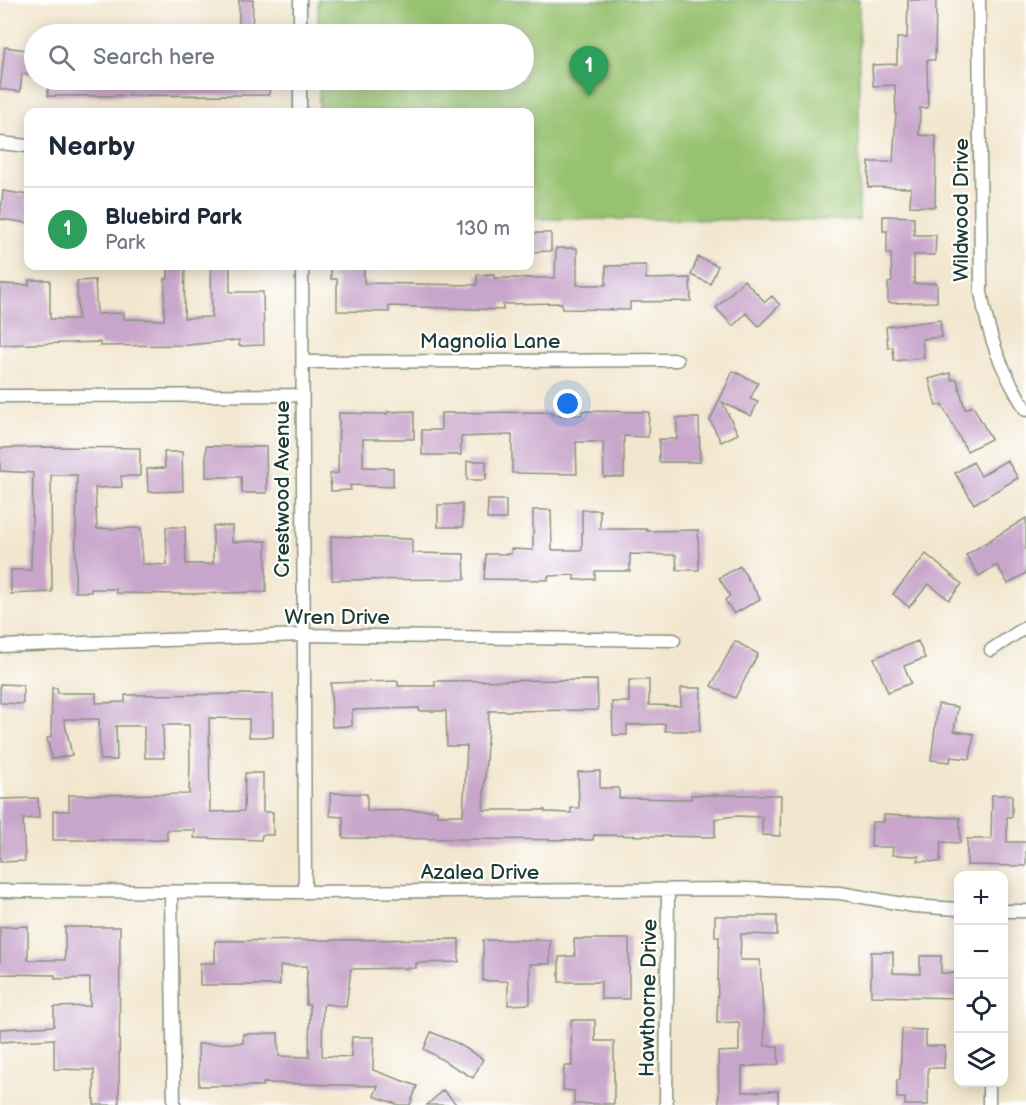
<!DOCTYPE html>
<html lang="en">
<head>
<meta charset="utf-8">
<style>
	body { margin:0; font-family:"Balsamiq Sans",sans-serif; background:#f6f6f7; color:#1f2937 }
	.controls { position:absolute; right:18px; bottom:18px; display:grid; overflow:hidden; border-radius:12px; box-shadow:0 3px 15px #0003 }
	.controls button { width:54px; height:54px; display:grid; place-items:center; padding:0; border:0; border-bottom:2px solid #e0e1e3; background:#fff; color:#1f2937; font:30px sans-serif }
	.you { position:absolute; left:568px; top:404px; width:21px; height:21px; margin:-15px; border:4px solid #fff; border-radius:50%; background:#1a73e8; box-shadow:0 0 0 9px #1a73e833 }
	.badge { display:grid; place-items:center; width:39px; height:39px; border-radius:50%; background:#b45309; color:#fff; font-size:20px; font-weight:700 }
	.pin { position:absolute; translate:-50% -50px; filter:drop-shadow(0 2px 3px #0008) }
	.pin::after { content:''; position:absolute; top:32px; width:21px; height:18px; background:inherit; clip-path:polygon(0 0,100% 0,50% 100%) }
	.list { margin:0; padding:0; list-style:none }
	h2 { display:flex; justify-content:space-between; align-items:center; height:78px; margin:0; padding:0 24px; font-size:26px }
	h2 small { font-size:20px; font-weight:400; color:#747a83 }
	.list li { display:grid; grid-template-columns:39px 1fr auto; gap:18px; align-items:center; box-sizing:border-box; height:84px; padding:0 24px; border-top:2px solid #e0e1e3 }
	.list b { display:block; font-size:22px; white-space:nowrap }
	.list p { margin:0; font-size:20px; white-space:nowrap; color:#747a83 }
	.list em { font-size:20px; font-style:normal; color:#747a83 }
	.icon { flex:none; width:33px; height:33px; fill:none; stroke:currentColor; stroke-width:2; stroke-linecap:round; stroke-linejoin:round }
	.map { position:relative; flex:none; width:1026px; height:1105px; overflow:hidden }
	.search { position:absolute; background:#fff; box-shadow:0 3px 15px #0003; left:24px; top:24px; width:510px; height:66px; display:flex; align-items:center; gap:15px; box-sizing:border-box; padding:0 21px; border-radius:33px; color:#747a83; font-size:22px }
	.panel { position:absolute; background:#fff; box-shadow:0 3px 15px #0003; left:24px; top:108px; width:510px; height:162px; border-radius:12px }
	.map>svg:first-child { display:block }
	.green { fill:#97c26f; stroke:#5b8052; stroke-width:1.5 }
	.building { fill:#c8a5ca }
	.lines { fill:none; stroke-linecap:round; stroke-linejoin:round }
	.minor-casing { stroke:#889281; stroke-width:15 }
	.minor { stroke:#fff; stroke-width:12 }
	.labels { text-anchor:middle; stroke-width:4.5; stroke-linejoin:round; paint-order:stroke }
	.street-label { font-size:21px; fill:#1f3d34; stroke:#fff }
</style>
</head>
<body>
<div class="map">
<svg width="1026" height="1105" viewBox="0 0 1026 1105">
	<rect width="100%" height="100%" fill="#fff"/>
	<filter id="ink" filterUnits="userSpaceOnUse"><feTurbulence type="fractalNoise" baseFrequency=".0167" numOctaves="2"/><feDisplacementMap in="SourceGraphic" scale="12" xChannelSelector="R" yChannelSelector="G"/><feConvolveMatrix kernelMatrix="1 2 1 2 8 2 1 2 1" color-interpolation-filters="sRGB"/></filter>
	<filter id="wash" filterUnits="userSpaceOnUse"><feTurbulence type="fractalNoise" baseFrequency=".008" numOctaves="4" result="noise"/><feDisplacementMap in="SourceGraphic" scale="24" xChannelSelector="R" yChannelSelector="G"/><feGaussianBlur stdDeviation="1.35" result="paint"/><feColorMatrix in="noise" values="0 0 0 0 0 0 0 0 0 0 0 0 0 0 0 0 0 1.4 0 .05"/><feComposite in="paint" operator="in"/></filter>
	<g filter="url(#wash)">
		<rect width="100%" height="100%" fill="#f2e6ce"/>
		<path class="green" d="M318,0H859V220L530,219V112H319V80H524V34H318Z"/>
		<g id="blocks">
			<path class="building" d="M239,0H253L252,34H239Z
				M908,0H936L935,60H927L928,108H920L919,135L936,136L935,207L910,206L911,188L868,187L869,162H893L896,114L895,85L873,86L872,65L897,64V38H907Z
				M5,47L34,51V75L22,74L20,92L0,89Z
				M48,80H270L269,95L48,96Z
				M3,191L28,195V223L0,219Z
				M883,216L914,217V235H936L935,255H914V284L937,283V302L888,303V283L892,282L891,254H887V231H883Z
				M530,233H551V251L530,252Z
				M556,248H577V285H606V266L646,265V279L690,278L691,301L630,302V310L562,309V303L503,304V310L389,306V312L337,311V279H331V266H364V283L477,285V275L494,274V278H555Z
				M698,257L718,266L710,284L691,275Z
				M168,266H185L184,318L212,317L211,266H230V292H263L264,345L239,346V340L188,345L100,346V342L0,345V284L29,285V280H50V319H78L77,281L95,280L97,314L124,313V319L164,320L165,279H168Z
				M744,280L765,302L772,296L780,305L759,326L746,313L733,326L716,308Z
				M940,320L942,337L922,339L924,358L894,361L893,347L888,348L886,327Z
				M733,371L758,383L750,399L758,402L751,416L722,402L738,434L721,442L710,420Z
				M950,373L952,380L957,379L965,409L973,406L991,439L967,451L942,405L936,406L929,379Z
				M414,411V439H363V467L393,468V487L350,485L351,490L331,491L330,474L338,473L339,413L387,414V412Z
				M582,411L649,412L648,437L624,436V477H604L603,442H576L577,474L512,473V435L461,437V455H422V430H441V413L552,412V415H582Z
				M677,418H699L700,462H659V439H677Z
				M206,446L266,447L267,493H242L241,477H206Z
				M53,447L140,448V476H121L122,487L95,488L97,529L141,528L142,564L167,565L166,527H185L186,564H213V526H232V542L266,541V592L182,594L116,593V589H91V592H75L77,475H51L52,592L11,594V570H31L33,473L0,471V448Z
				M164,452H182L183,491L148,492L147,469L165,468Z
				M1007,460L1018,478L974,504L955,473L973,462L981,476Z
				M467,461H486V480H467Z
				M488,500H506V519H487Z
				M462,504L463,527H438V505Z
				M533,510H551L552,550H582V510H600V529H647V531L698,530L699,570H677L676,555L630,554V571H595V579L574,580V575L548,576V580L484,579L486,554H511V549L533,550Z
				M1026,518V573L1008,584L997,565L979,576L966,555Z
				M331,536L412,539V553L464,554L465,579L332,580Z
				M926,554L962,584L949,600L929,584L909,607L893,594Z
				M740,566L760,599L734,614L725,600L730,596L719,578Z
				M735,641L758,654L735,698L711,686Z
				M918,641L925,658L904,666L911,683L888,692L874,658Z
				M597,680L598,710L489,711L483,810H545V812L571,813V808H579L578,772L600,771V788H619V798L691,799V795H781L780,836L762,835V817L735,816L715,819V837L594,835L593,840L343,838V817L330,816V793L367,794V811L437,810V815H463L467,746H447L446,711H419V708L352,710V726L332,727L331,683L398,681V686H435V681Z
				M629,680H649V705L681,706V688H701L700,731H665V724L627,725V735H613L612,702H629Z
				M0,684L23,685V704L0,703Z
				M52,688H57L58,693H96V703L125,702V695L273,694V737H249V719L209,718L210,812L244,811L245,773H263V812H273V835H262L261,840L194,838L195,830H167V840H53V811H69V795L189,794L190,761L189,725H163L164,758H145L144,726H116L117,760H100L99,719H64L72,755L52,759L47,738L51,737Z
				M938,704L958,707L954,731L974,734L970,759L951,757L950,762L931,760Z
				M992,795H1012V817H1007V842H1026V866L967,865V839H991Z
				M38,798L39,818L23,819L25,861L0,862V799Z
				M884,815L960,818V843L941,842L940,862L918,861L919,856L892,855L893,847H871L872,822H884Z
				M715,916H777V935L741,934L740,960H760L765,1046H778L779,1064L742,1067V1092L778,1091V1105H719L718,1052L739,1051V1022L717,1023L719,937H715Z
				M28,926V960H65V927H120L119,1105H94V1070L54,1069V1039L0,1042V1029L54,1026V1007L90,1006V978L55,979V975L0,974V927Z
				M459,939V962L416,963V968L351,969L346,1007L326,1004L323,1006L322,1056L351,1057L352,1037H374L373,1070L417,1086L410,1105H399L374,1096L378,1086L263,1083V1086H199L198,1044L243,1043V1034L278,1033L279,1056L309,1057L310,1005H306L307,966H280V985H200V963H215V941Z
				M574,939H629V999H601V982H559V957L575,956Z
				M483,940H550V964H530V1004L508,1005V981H483Z
				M871,952H893V973L920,974V956H941V973H958V998L871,996Z
				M571,1020H595V1041H614V1104H574V1091L563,1090L564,1066H572Z
				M902,1029L926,1030V1046H945L944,1068H928V1105H905V1098H897V1080H900Z
				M431,1032L457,1043L483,1059L473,1078L424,1049Z
				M443,1090L457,1105H427Z"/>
		</g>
	</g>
	<g filter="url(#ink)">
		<use href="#blocks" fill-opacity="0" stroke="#889281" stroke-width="1.5"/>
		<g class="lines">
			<defs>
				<path id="minor" d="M300,0V34
					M979,0L981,292C989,340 1001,369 1026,410
					M300,80V112
					M0,143L28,146
					M302,266L305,892
					M303,362L677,360
					M0,396L302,395
					M0,646L302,635L674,640
					M991,650L1026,627
					M0,891L305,892L745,889L840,893L914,906L958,909
					M171,893L174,1105
					M1004,911H1026
					M666,1105L668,891
					M989,1105V1082"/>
			</defs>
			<use href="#minor" class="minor-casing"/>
			<use href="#minor" class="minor"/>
		</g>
	</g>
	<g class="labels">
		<g class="street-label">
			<text transform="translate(961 210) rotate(-90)" y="7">Wildwood Drive</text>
			<text x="490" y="348">Magnolia Lane</text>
			<text transform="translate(282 489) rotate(-90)" y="7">Crestwood Avenue</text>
			<text x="337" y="624">Wren Drive</text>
			<text x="480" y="879">Azalea Drive</text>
			<text transform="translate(648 998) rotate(-89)" y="7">Hawthorne Drive</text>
		</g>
	</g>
</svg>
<div class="controls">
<button>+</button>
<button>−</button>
<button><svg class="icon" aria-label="locate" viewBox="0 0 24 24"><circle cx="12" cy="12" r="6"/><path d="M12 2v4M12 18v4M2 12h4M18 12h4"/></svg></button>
<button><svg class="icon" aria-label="layers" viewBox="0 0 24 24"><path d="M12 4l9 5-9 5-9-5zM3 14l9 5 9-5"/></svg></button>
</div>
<div class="you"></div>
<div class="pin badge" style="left:589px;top:96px;background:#2e9e5b">1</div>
<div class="search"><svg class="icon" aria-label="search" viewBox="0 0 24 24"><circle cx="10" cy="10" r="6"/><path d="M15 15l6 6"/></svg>Search here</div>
<section class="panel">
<h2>Nearby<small></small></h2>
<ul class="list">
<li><span class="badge" style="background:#2e9e5b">1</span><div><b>Bluebird Park</b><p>Park</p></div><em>130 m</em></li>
</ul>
</section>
</div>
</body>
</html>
